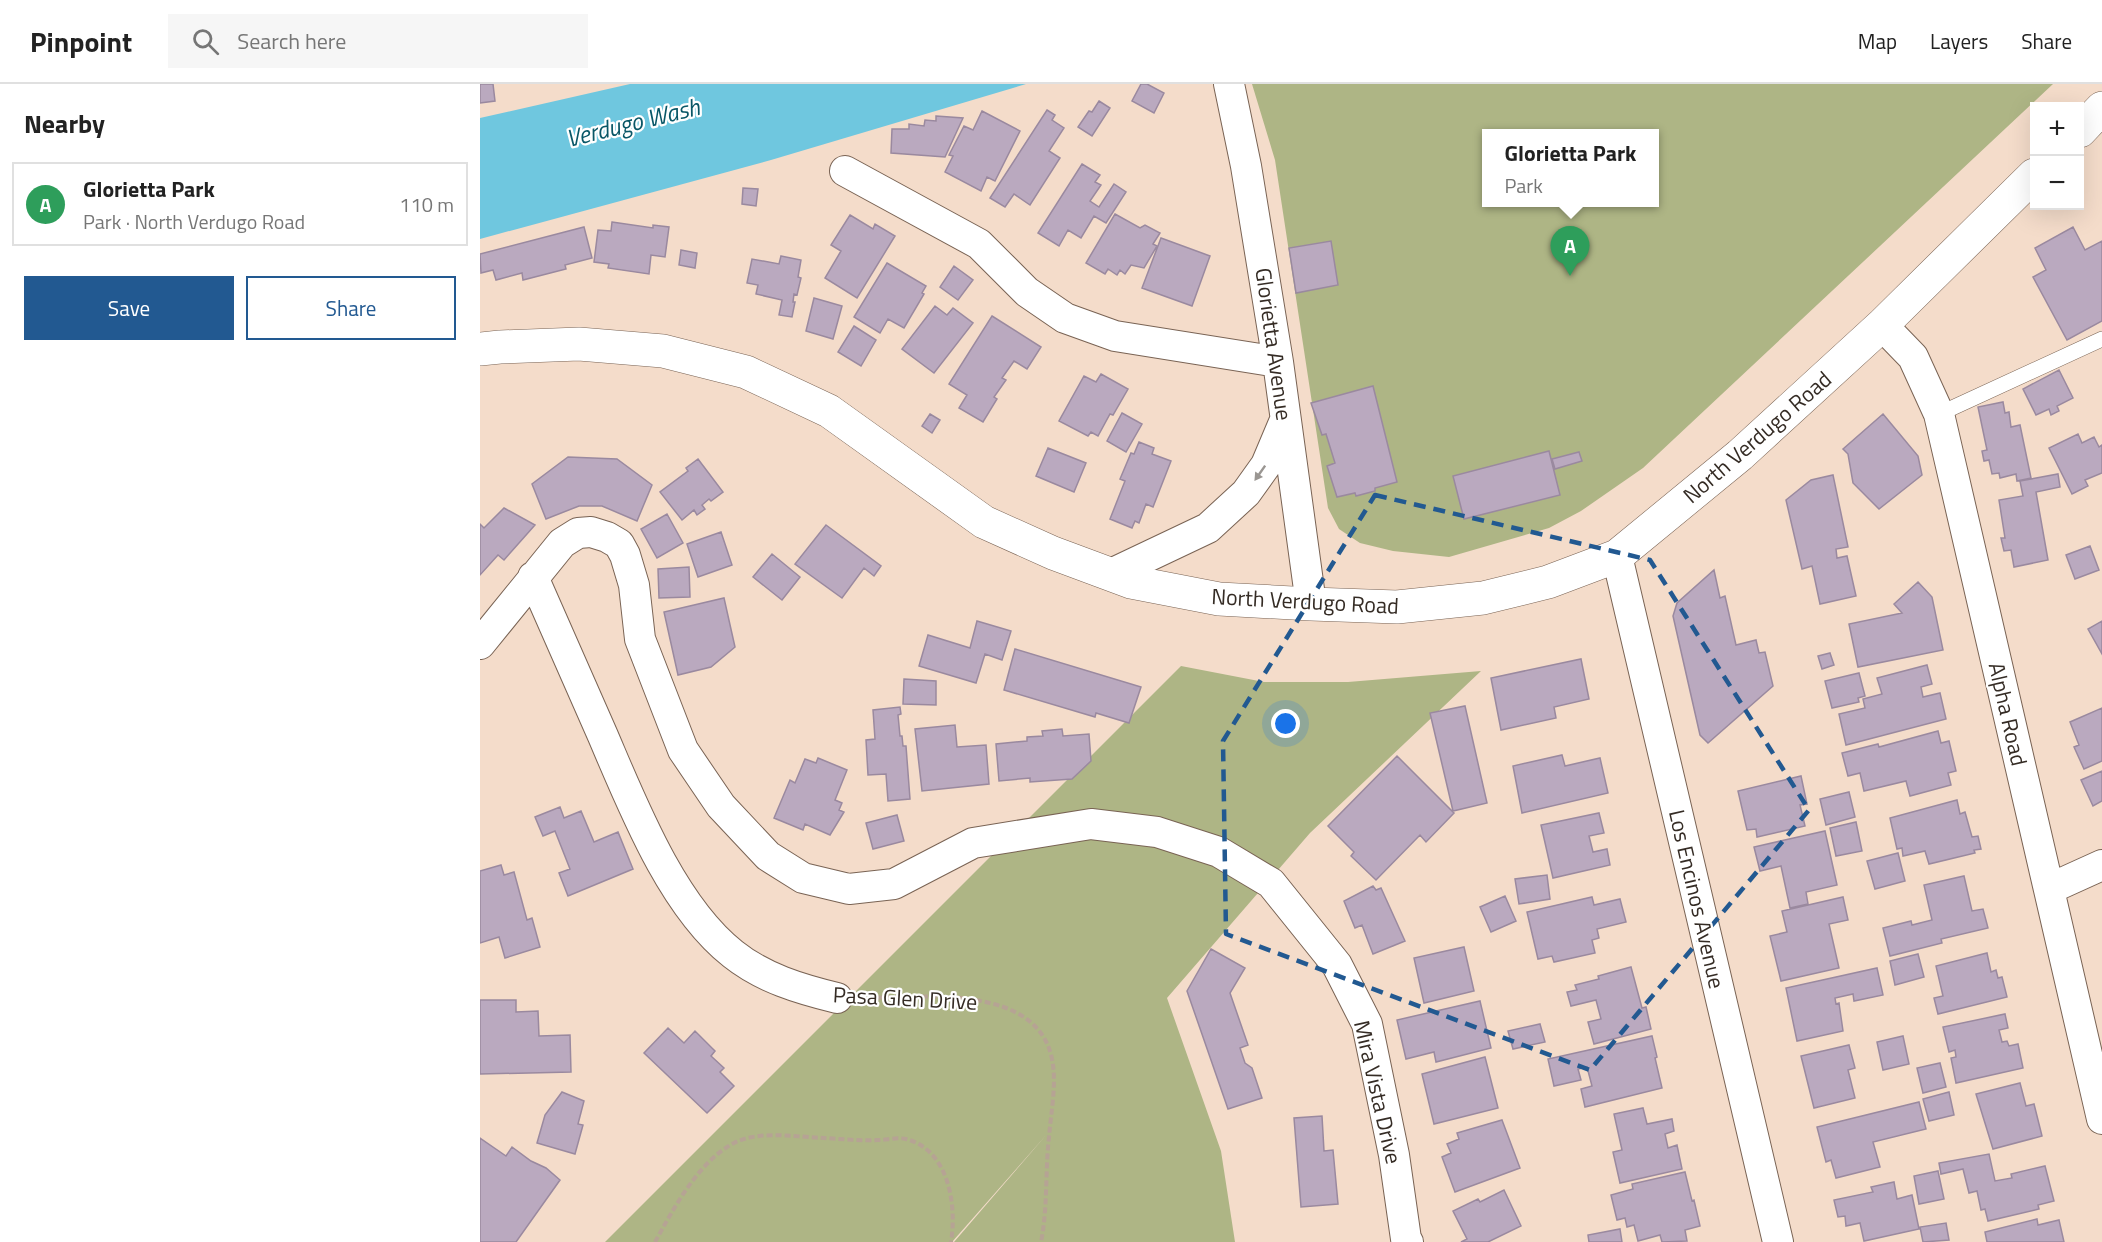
<!DOCTYPE html>
<html lang="en">
<head>
<meta charset="utf-8">
<style>
	body { margin:0; font-family:"Titillium Web",sans-serif; background:#f6f6f6; color:#222 }
	.controls { position:absolute; right:18px; top:18px; display:grid; overflow:hidden; border-radius:0px; box-shadow:0 6px 24px #0002 }
	.controls button { width:54px; height:54px; display:grid; place-items:center; padding:0; border:0; border-bottom:2px solid #e0e0e0; background:#fff; color:#222; font:30px sans-serif }
	.you { position:absolute; left:806px; top:640px; width:21px; height:21px; margin:-15px; border:4px solid #fff; border-radius:50%; background:#1a73e8; box-shadow:0 0 0 9px #1a73e833 }
	.badge { display:grid; place-items:center; width:39px; height:39px; border-radius:50%; background:#225991; color:#fff; font-size:20px; font-weight:700 }
	.pin { position:absolute; translate:-50% -50px; filter:drop-shadow(0 2px 3px #0008) }
	.pin::after { content:''; position:absolute; top:32px; width:21px; height:18px; background:inherit; clip-path:polygon(0 0,100% 0,50% 100%) }
	.popup { position:absolute; left:1002px; top:45px; width:177px; height:78px; box-sizing:border-box; display:grid; place-content:center; border-radius:0px; background:#fff; filter:drop-shadow(0 2px 4px #0005); font-size:20px; white-space:nowrap; color:#767676 }
	.popup b { font-size:22px; color:#222 }
	.popup::after { content:''; position:absolute; left:50%; top:100%; margin-left:-12px; border:12px solid transparent; border-top-color:#fff }
	.list { margin:0; padding:0; list-style:none }
	h2 { display:flex; justify-content:space-between; align-items:center; height:78px; margin:0; padding:0 24px; font-size:26px }
	h2 small { font-size:20px; font-weight:400; color:#767676 }
	.list li { display:grid; grid-template-columns:39px 1fr auto; gap:18px; align-items:center; box-sizing:border-box; height:84px; margin:0 12px 12px; padding:0 12px; border:2px solid #e0e0e0; border-radius:0px }
	.list b { display:block; font-size:22px; white-space:nowrap }
	.list p { margin:0; font-size:20px; white-space:nowrap; color:#767676 }
	.list em { font-size:20px; font-style:normal; color:#767676 }
	.actions { display:flex; gap:12px; padding:18px 24px }
	.actions a { flex:1; padding:14px 0; border:2px solid #225991; border-radius:0px; text-align:center; font-size:21px; color:#225991 }
	.actions .main { background:#225991; color:#fff }
	.icon { flex:none; width:33px; height:33px; fill:none; stroke:currentColor; stroke-width:2; stroke-linecap:round; stroke-linejoin:round }
	.map { position:relative; flex:none; width:1622px; height:1158px; overflow:hidden }
	header { display:flex; align-items:center; gap:36px; box-sizing:border-box; height:84px; padding:0 30px; background:#fff; border-bottom:2px solid #e0e0e0 }
	header strong { font-size:28px }
	nav { display:flex; gap:33px; margin-inline-start:auto; font-size:21px }
	.search { width:420px; height:54px; background:#f6f6f6; display:flex; align-items:center; gap:15px; box-sizing:border-box; padding:0 21px; border-radius:0px; color:#767676; font-size:22px }
	main { display:flex }
	aside { flex:1; background:#fff }
	.map>svg:first-child { display:block }
	.green { fill:#aeb585; fill-rule:evenodd }
	.water { fill:#6fc7df }
	.building { fill:#baa9bf; stroke:#9a899f; stroke-width:1.5 }
	.lines { fill:none; stroke-linecap:round; stroke-linejoin:round }
	.service-casing { stroke:#796354; stroke-width:16 }
	.minor-casing { stroke:#796354; stroke-width:32 }
	.secondary-casing { stroke:#796354; stroke-width:34 }
	.path { stroke:#b6a394; stroke-width:4; stroke-dasharray:6 3; stroke-linecap:butt }
	.service { stroke:#fff; stroke-width:15 }
	.minor { stroke:#fff; stroke-width:30 }
	.secondary { stroke:#fff; stroke-width:33 }
	.oneway { fill:#9a9692 }
	.marked { fill:none; stroke:#225991; stroke-width:4.5; stroke-dasharray:12 8; stroke-linejoin:round }
	.labels { text-anchor:middle; stroke-width:4.5; stroke-linejoin:round; paint-order:stroke }
	.street-label { font-size:22px; fill:#352c25; stroke:#fff }
	.water-label { font-size:24px; font-style:italic; fill:#095767; stroke:#fff }
</style>
</head>
<body>
<header>
<strong>Pinpoint</strong>
<div class="search"><svg class="icon" aria-label="search" viewBox="0 0 24 24"><circle cx="10" cy="10" r="6"/><path d="M15 15l6 6"/></svg>Search here</div>
<nav><a>Map</a><a>Layers</a><a>Share</a></nav>
</header>
<main>
<aside>
<h2>Nearby<small></small></h2>
<ul class="list">
<li><span class="badge" style="background:#2e9e5b">A</span><div><b>Glorietta Park</b><p>Park · North Verdugo Road</p></div><em>110 m</em></li>
</ul>
<div class="actions"><a class="main">Save</a><a>Share</a></div>
</aside>
<div class="map">
<svg width="1622" height="1158" viewBox="0 0 1622 1158">
	<rect width="100%" height="100%" fill="#f4dcca"/>
	<path class="green" d="M772,0H1573L1163,384L1101,427L1069,444L969,473L913,467L880,459L859,445L848,424L795,76ZM1006,50H1174V118H1006Z
		M701,582L784,598H868L1001,587L830,749L687,914L741,1067L755,1158H474L567,1050L472,1158H125Z"/>
	<path class="water" d="M150,0H546L291,76L0,155V34Z"/>
	<path class="building" d="M0,0H13L15,17L0,19Z
		M661,0H667L684,9L674,29L652,17Z
		M619,17L630,24L612,52L598,43L609,27L612,28Z
		M567,26L575,31L572,36L584,44L569,67L580,74L550,121L534,110L525,123L510,114Z
		M502,27L540,47L515,97L507,93L501,107L465,88L473,72L469,71L484,42L493,46Z
		M456,32L483,34L465,73L411,69L412,45H429V40L444,42L445,36L456,37Z
		M602,80L620,91L615,98L621,101L610,117L619,123L634,100L646,108L626,139L614,132L601,154L588,146L579,162L558,149Z
		M263,104L278,105L276,122L262,120Z
		M635,130L660,144L665,141L680,149L673,160L677,162L664,184L651,181L645,190L640,186L637,191L628,185L625,190L606,179Z
		M370,131L393,145L395,140L415,152L377,214L345,194L361,167L351,161Z
		M132,138L173,144V141L189,143L185,173L171,171L169,190L128,184L129,180L114,178L118,146L131,147Z
		M104,143L112,174L85,181L86,185L43,196L42,189L16,196L13,186L1,189L0,170Z
		M1593,143L1605,166L1622,157V237L1587,256L1553,193L1566,186L1555,164Z
		M681,154L730,172L712,222L662,204Z
		M851,157L858,201L816,209L809,164Z
		M201,166L217,169L215,184L199,181Z
		M301,172L321,176L318,193L321,194L317,211L314,210L313,218H315L312,233L299,231L302,216L276,210L278,201L267,199L272,175L299,180Z
		M407,179L446,202L442,209L444,210L424,244L408,235L400,249L374,233Z
		M474,182L493,196L478,216L460,203Z
		M334,214L362,222L353,255L326,247Z
		M455,222L467,231L473,224L493,239L454,289L422,265Z
		M512,232L561,263L547,285L534,277L522,294L526,296L514,313L517,315L503,338L479,324L487,311L469,300Z
		M374,242L396,256L381,282L358,268Z
		M1579,286L1593,314L1577,322L1579,327L1571,331L1569,325L1556,331L1543,305Z
		M621,290L648,305L633,331L630,330L618,352L611,348L608,352L579,337L604,292L616,298Z
		M893,302L917,398L895,404V407L876,412L875,409L857,413L847,382L855,379L846,350L842,351L831,319Z
		M1523,318L1525,329L1529,328L1531,343L1540,341L1551,394L1537,397L1536,390L1520,394L1519,389L1512,390L1509,376L1504,377L1502,367L1507,366L1498,323Z
		M642,329L662,340L646,368L627,357Z
		M450,330L460,336L452,349L442,342Z
		M1403,330L1438,372L1442,391L1399,425L1373,399L1368,370L1363,365Z
		M1598,350L1602,359L1614,353L1619,363L1622,361V389L1605,396L1608,402L1592,410L1569,364Z
		M659,358L674,364L672,370L691,377L673,423L666,420L659,439L655,437L652,444L630,435L645,397L640,395L651,369L654,370Z
		M568,364L606,379L594,408L556,392Z
		M1069,367L1080,411L984,435L973,392Z
		M1099,368L1102,377L1075,385L1072,375Z
		M88,373L137,375L172,401L157,437L122,422H99L66,435L52,400Z
		M218,375L243,408L231,417L229,415L222,421L225,425L217,431L214,426L202,436L180,408L208,387L206,384Z
		M1578,390L1580,403L1556,408L1568,476L1534,483L1531,466L1524,467L1521,454H1525L1519,416L1543,412L1540,397Z
		M1353,391L1368,463L1356,465L1357,474L1367,472L1376,512L1340,520L1332,482L1322,485L1306,416L1331,396Z
		M24,424L55,441L24,476L18,471L0,491V440L4,444Z
		M187,430L203,459L177,474L161,445Z
		M346,441L401,482L394,492L384,484L362,514L315,480Z
		M241,448L252,481L218,493L207,460Z
		M1610,462L1619,486L1595,495L1586,471Z
		M292,470L320,493L302,516L273,493Z
		M209,483L210,513L179,514L178,485Z
		M1234,486L1240,514L1245,512L1256,561L1276,556L1279,569L1285,568L1293,602L1228,659L1220,651L1193,532L1197,519Z
		M1438,498L1452,513L1463,566L1378,583L1369,540L1422,529L1414,520Z
		M244,514L255,563L231,583L198,591L184,528Z
		M497,537L531,547L522,576L505,570L496,599L439,582L448,551L490,564Z
		M1622,537V570L1608,545Z
		M535,565L661,603L649,639L616,629L615,633L524,606Z
		M1350,569L1354,581L1342,585L1338,572Z
		M1101,575L1109,615L1074,623L1076,634L1021,646L1011,594Z
		M1447,581L1452,600L1441,603L1443,613L1460,609L1466,635L1366,661L1359,630L1385,624L1383,615L1402,610L1397,594Z
		M1379,589L1385,612L1378,614L1379,618L1352,624L1345,597Z
		M424,595L456,597V621L423,620Z
		M985,622L1007,719L973,727L950,629Z
		M420,623L421,630L418,631L420,652H422L423,662H426L430,715L408,717L406,690L388,691L386,656L395,655L393,626Z
		M1622,624V677L1604,685L1594,663L1599,661L1590,638Z
		M475,641L477,663L506,661L509,700L442,707L435,645Z
		M582,645L583,652L609,650L611,677L592,695L550,698V694L519,697L516,660L547,657V653L563,652L562,647Z
		M1458,647L1461,659L1469,657L1476,687L1468,689L1471,701L1430,712L1426,697L1384,707L1380,689L1368,692L1362,669L1398,660L1399,663Z
		M1082,671L1085,682L1120,674L1128,709L1042,729L1033,682Z
		M917,672L974,729L946,758L940,751L896,796L871,772L874,768L848,742Z
		M338,674L367,686L355,716L362,719L359,726L364,728L350,751L325,740L323,746L294,734L310,696L315,699L325,675L336,679Z
		M1622,687V717L1613,722L1601,696Z
		M1321,692L1327,720L1320,721L1325,742L1277,753L1276,745L1267,746L1258,707Z
		M1369,708L1375,733L1346,741L1340,715Z
		M1477,716L1480,730L1485,728L1492,753L1498,752L1501,765L1494,766L1495,769L1449,780L1445,767L1423,772L1422,764L1417,765L1410,734Z
		M80,723L84,734L101,727L114,758L138,748L153,785L88,812L79,789L90,785L75,747L63,752L55,733Z
		M1119,729L1124,749L1109,752L1113,768L1127,765L1130,781L1073,794L1061,741Z
		M417,731L424,757L393,765L386,739Z
		M1376,738L1382,767L1356,772L1350,744Z
		M1345,747L1357,801L1326,808L1328,820L1310,824L1301,782L1280,787L1274,763Z
		M1418,769L1425,797L1395,805L1387,777Z
		M21,781L24,791L34,788L47,836L52,834L60,863L25,874L19,853L0,859V787Z
		M1067,791L1070,815L1039,820L1035,795Z
		M1484,792L1492,827L1503,825L1508,844L1461,855L1462,859L1410,872L1403,844L1431,837L1432,841L1452,836L1444,801Z
		M893,802L896,806L901,804L925,857L893,870L882,841L875,844L864,817Z
		M1025,812L1036,837L1011,848L1000,823Z
		M1112,813L1114,821L1140,815L1146,838L1117,845L1119,854L1112,856L1115,869L1074,878L1072,872L1058,875L1047,828Z
		M1363,813L1368,836L1349,840L1359,884L1301,897L1290,852L1307,848L1302,827Z
		M984,863L994,907L944,919L934,874Z
		M731,865L765,884L750,909L768,961L760,964L765,979L772,984L782,1014L748,1025L707,907Z
		M1507,869L1511,888L1516,886L1518,894L1522,893L1527,913L1458,930L1454,914L1463,912L1456,882Z
		M1438,870L1444,893L1415,901L1410,877Z
		M1151,883L1162,924L1166,923L1171,945L1114,960L1108,938L1121,935L1116,916L1091,922L1087,908L1097,906L1095,901L1119,895L1118,892Z
		M1397,884L1403,911L1374,917L1373,910L1355,914L1356,920L1359,919L1363,947L1317,957L1306,904Z
		M0,916H36V928L58,927L59,952L90,951L91,988L0,990Z
		M1000,917L1011,964L956,978L954,968L926,975L917,936Z
		M1525,930L1528,944L1519,946L1522,958L1527,957L1529,962L1538,960L1543,984L1476,999L1471,974L1476,973L1475,966L1469,968L1463,943Z
		M1060,940L1065,958L1033,965L1028,947Z
		M188,944L204,959L215,947L235,967L231,972L244,984L240,988L254,1002L227,1029L164,969Z
		M1172,952L1177,973L1175,974L1182,1004L1105,1023L1101,1005L1112,1002L1107,983L1098,985L1101,996L1074,1002L1068,975Z
		M1423,952L1429,980L1403,986L1397,958Z
		M1369,961L1375,984L1368,986L1375,1014L1334,1024L1321,972Z
		M1005,973L1018,1024L954,1040L942,990Z
		M1460,979L1466,1003L1443,1009L1437,984Z
		M1540,999L1546,1022L1554,1020L1562,1052L1513,1065L1496,1010Z
		M82,1008L104,1017L98,1040L103,1041L95,1070L57,1059L65,1031Z
		M1469,1008L1474,1031L1449,1037L1443,1015Z
		M1439,1018L1446,1045L1393,1058L1400,1083L1356,1094L1351,1076L1346,1078L1337,1043Z
		M1163,1024L1167,1040L1192,1035L1194,1047L1185,1050L1188,1064L1197,1061L1202,1085L1140,1099L1133,1068L1142,1066L1134,1030Z
		M842,1032L844,1067L853,1066L858,1120L821,1123L814,1034Z
		M1022,1036L1040,1084L975,1108L962,1073L971,1069L967,1060L979,1055L977,1049Z
		M0,1054L26,1072L32,1063L51,1077L66,1084L80,1096L36,1158H0Z
		M1509,1070L1515,1097L1532,1094L1531,1090L1565,1082L1574,1117L1558,1121L1559,1125L1508,1137L1505,1125L1501,1126L1497,1107L1489,1109L1483,1085L1461,1090L1459,1079Z
		M1458,1087L1464,1115L1439,1120L1434,1092Z
		M1205,1088L1212,1117L1214,1116L1220,1142L1205,1146L1207,1157L1182,1158L1180,1151L1158,1157L1154,1141L1147,1143L1145,1134L1137,1136L1131,1111L1153,1105L1152,1100Z
		M1414,1098L1417,1115L1432,1111L1439,1145L1384,1157L1380,1139L1366,1142L1365,1132L1358,1133L1354,1116L1393,1108L1391,1103Z
		M1024,1106L1041,1142L1008,1158H981L987,1155L973,1127L998,1115L1000,1118Z
		M1557,1135L1558,1141L1579,1136L1584,1158H1507L1505,1148Z
		M1466,1139L1469,1156L1443,1158L1440,1143Z
		M1140,1145L1142,1158H1109L1108,1151Z"/>
	<g class="lines">
		<defs>
			<path id="service" d="M1459,330L1622,255"/>
			<path id="minor" d="M749,0L766,82L798,278L831,520
				M365,87L499,160L547,208L585,234L635,252L798,278
				M1402,241L1433,273L1459,330L1622,1035
				M1137,472L1298,1158
				M631,490L728,444L766,409L786,381L805,336
				M53,493C76,546 100,599 123,652C153,722 192,822 253,870C283,894 320,905 357,914
				M0,560L82,459L98,449L111,448L127,453L139,460L145,471L154,501L160,555L203,666L241,722L288,772L323,794L369,805L414,800L493,759L611,740L677,748L739,768L791,799L857,881L887,940L914,1071L926,1155L928,1158
				M1569,805L1622,781"/>
			<path id="secondary" d="M1600,47L1622,24
				M0,265L20,263L99,260L183,267L266,288L349,327L504,438L573,469L651,498L739,515L831,520L917,523L1003,514L1068,498L1137,472L1260,371L1402,241L1554,91"/>
		</defs>
		<use href="#service" class="service-casing"/>
		<use href="#minor" class="minor-casing"/>
		<use href="#secondary" class="secondary-casing"/>
		<path class="path" d="M388,914C444,913 557,900 572,975C577,999 571,1028 569,1053C565,1088 568,1123 561,1158
			M175,1158C194,1124 218,1078 254,1059C279,1046 316,1053 344,1054C362,1055 380,1057 398,1056C407,1056 417,1053 426,1055C469,1066 477,1121 471,1158"/>
		<use href="#service" class="service"/>
		<use href="#minor" class="minor"/>
		<use href="#secondary" class="secondary"/>
	</g>
	<defs><path id="oneway-solid" d="M-6-.8H1V-3.2L6.5 0L1 3.2V.8H-6Z" transform="scale(1.5)"/></defs>
	<use class="oneway" href="#oneway-solid" transform="translate(780 389) rotate(125)"/>
	<path class="marked" d="M895,411L1170,476L1329,726L1110,986L746,850L743,657Z"/>
	<g class="labels">
		<g class="street-label">
			<text transform="translate(794 260) rotate(82)" y="8">Glorietta Avenue</text>
			<text transform="translate(1277 353) rotate(-41)" y="8">North Verdugo Road</text>
			<text transform="translate(825 517) rotate(3)" y="8">North Verdugo Road</text>
			<text transform="translate(1528 630) rotate(77)" y="8">Alpha Road</text>
			<text transform="translate(1217 815) rotate(77)" y="8">Los Encinos Avenue</text>
			<text transform="translate(425 914) rotate(3)" y="8">Pasa Glen Drive</text>
			<text transform="translate(898 1008) rotate(77)" y="8">Mira Vista Drive</text>
		</g>
		<g class="water-label">
			<text transform="translate(153 39) rotate(-14)" y="8">Verdugo Wash</text>
		</g>
	</g>
</svg>
<div class="controls">
<button>+</button>
<button>−</button>
</div>
<div class="you"></div>
<div class="pin badge" style="left:1090px;top:192px;background:#2e9e5b">A</div>
<div class="popup"><b>Glorietta Park</b>Park</div>
</div>
</main>
</body>
</html>
